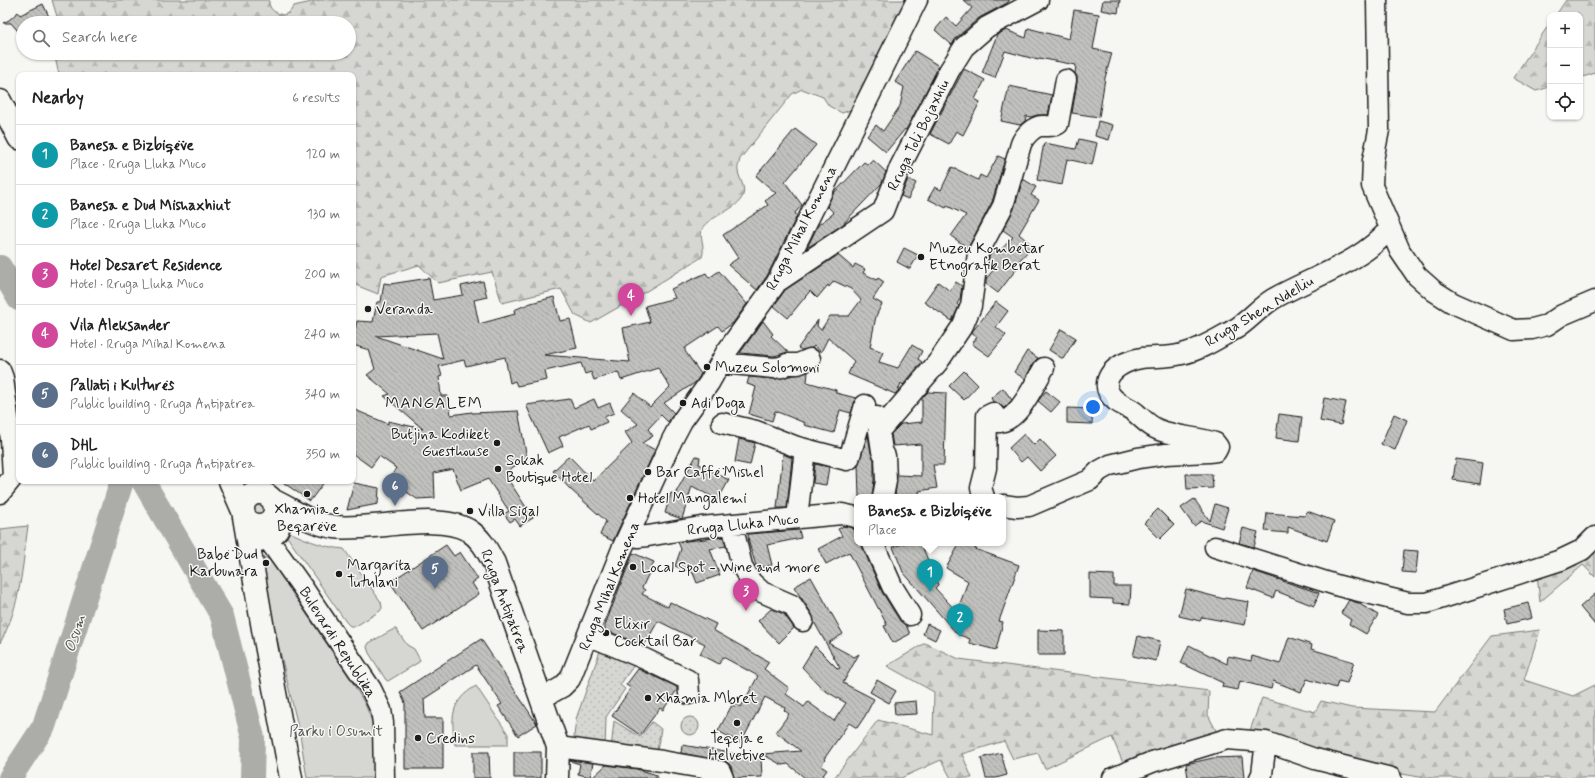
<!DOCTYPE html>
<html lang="en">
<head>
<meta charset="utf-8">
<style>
	body { margin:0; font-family:Mynerve,sans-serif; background:#f2f2f2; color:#222 }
	.controls { position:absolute; right:12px; top:12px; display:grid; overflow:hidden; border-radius:8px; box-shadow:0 1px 3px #0004 }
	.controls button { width:36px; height:36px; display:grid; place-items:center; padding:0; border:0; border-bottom:1px solid #e0e0e0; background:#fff; color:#222; font:20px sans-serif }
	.you { position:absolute; left:1093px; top:407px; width:14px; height:14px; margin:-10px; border:3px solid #fff; border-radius:50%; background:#1a73e8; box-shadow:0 0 0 6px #1a73e833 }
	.badge { display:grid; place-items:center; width:26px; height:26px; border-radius:50%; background:#1c1c1c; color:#fff; font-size:13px; font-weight:700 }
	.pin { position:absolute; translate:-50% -33px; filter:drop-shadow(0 1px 2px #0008) }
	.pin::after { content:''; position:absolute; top:21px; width:14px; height:12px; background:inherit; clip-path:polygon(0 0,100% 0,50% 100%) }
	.popup { position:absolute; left:854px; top:494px; width:152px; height:52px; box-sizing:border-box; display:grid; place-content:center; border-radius:8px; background:#fff; filter:drop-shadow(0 1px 3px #0005); font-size:13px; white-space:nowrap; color:#767676 }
	.popup b { font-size:15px; color:#222 }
	.popup::after { content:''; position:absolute; left:50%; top:100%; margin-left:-8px; border:8px solid transparent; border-top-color:#fff }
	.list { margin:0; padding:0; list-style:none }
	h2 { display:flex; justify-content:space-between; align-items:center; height:52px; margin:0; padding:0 16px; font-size:17px }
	h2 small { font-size:13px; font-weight:400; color:#767676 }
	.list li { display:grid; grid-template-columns:26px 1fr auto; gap:12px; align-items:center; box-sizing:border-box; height:60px; padding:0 16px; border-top:1px solid #e0e0e0 }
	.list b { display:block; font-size:15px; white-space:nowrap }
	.list p { margin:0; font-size:13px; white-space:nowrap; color:#767676 }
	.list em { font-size:13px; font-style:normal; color:#767676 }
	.icon { flex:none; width:22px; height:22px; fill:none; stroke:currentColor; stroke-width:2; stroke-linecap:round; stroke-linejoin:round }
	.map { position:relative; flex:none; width:1595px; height:778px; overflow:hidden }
	.search { position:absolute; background:#fff; box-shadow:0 1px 3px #0004; left:16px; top:16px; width:340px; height:44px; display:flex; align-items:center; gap:10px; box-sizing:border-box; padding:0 14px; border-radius:22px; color:#767676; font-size:15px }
	.panel { position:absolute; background:#fff; box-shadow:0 1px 3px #0004; left:16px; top:72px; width:340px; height:412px; border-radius:8px }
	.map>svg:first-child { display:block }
	.grass { fill:url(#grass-dots); stroke:#797977 }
	.forest { fill:url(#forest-firs); stroke:#797977 }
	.park { fill:#d6d6d2; stroke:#797977 }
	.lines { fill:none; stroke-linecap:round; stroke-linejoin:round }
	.river { stroke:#acaca9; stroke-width:24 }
	.building { fill:url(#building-back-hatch); stroke:#1c1c1c; fill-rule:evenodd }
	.minor-casing { stroke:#1c1c1c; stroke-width:23 }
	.major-casing { stroke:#1c1c1c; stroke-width:25 }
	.minor { stroke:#f6f6f2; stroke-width:20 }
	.major { stroke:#f6f6f2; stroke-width:22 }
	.poi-dot { fill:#1c1c1c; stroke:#f6f6f2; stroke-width:1.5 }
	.labels { text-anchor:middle; stroke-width:3; stroke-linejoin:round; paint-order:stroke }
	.street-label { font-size:15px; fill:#1c1c1c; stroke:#f6f6f2 }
	.poi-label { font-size:15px; fill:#1c1c1c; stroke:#f6f6f2; text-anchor:start }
	.park-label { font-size:15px; fill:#545453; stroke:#f6f6f2 }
	.neighbourhood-label { font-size:16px; letter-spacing:1px; fill:#1c1c1c; stroke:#f6f6f2 }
	.water-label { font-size:16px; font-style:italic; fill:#565654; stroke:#f6f6f2 }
</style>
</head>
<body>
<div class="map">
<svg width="1595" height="778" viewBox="0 0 1595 778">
	<defs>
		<pattern id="grass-dots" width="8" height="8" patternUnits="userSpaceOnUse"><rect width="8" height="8" fill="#d6d6d2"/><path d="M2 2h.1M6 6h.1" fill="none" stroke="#b7b7b4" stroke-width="1.8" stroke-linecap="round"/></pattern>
		<pattern id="forest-firs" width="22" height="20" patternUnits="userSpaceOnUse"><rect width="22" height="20" fill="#d6d6d2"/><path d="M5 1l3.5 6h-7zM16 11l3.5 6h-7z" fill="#b7b7b4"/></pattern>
		<pattern id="building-back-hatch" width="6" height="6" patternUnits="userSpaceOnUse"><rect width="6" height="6" fill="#c0c0bd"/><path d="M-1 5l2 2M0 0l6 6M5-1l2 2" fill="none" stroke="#a4a4a2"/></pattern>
	</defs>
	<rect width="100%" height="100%" fill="#f6f6f2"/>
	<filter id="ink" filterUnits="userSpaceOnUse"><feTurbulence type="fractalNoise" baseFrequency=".025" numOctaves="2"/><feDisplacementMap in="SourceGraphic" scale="8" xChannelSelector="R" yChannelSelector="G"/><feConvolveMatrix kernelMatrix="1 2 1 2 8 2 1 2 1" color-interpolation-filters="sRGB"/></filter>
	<g filter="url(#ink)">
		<path class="grass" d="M256,500L262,501L267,508C266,515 262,518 255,517L251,503Z
			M600,651L634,665L620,685L625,689L606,717L605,750L573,744L576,719Z
			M681 726a9 9 0 1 1 18 0a9 9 0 1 1-18 0Z
			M614,721L640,737L652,722L661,729L656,756L611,749Z"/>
		<path class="forest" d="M52,0H269C268,9 275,13 283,15L289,13L294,6L320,0H906L856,108L842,113L829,106L823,97L802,89L792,94L740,159C739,163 737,168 738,171C739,179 746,187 743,195C739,209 709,217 703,227C698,236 706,246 702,257L640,295L591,323L575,315L561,289L502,303L492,272L438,283L419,265L381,276L378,294L353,284V75H59L55,57L57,53H349V23H59Z
			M1566,0H1595V73L1580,78V15H1556Z
			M1550,23V87L1536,91L1513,78Z
			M28,526C22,568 21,605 0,643V529Z
			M1595,545V577L1583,565L1540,602L1537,574Z
			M1540,630L1524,680L1573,696L1595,685V778H1425L1363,767L1249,733L1262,698L1315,712L1321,701L1352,708L1435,712L1492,636Z
			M925,643L959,659L1209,691L1208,715L1219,736L1126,770L1112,737L1045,769L1038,753L1013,759L1004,741L962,754L972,778H951L941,760L901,778H834L878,720L933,735L934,692L887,666Z"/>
		<path class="park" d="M281,528C302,538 321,547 344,549L381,602L382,608L380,611L356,626H350L346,622Z
			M265,557L270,560L350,678L365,704L372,721L374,732L375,778H307L300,735L260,568V560Z
			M394,629H396L407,645L414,649L420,660L419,662L388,681L386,680L369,653L367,647L369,643Z
			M476,686L508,734V745H455C451,718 450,701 476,686Z"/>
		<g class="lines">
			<path class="river" d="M0,267L19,299
				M143,481L222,616L253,738L252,778
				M10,778L44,726L122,481"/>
		</g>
		<path class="building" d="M963,0H1010L1007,3L979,18L956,38L952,45L935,30L946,17L956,26L972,8Z
			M1103,0H1120L1118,13L1101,10Z
			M43,4L52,23H23V37L11,23H3L9,20L18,12L20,15Z
			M1074,10L1099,14L1093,49L1112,53L1105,78L1099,117L1072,113L1077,82V77L1075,73L1076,65L1039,58L1038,60L1005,51L995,78L982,73L997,35L1006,30L1026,38L1028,28L1069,39Z
			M915,51L939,66L906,130L905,129L886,152L867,136L876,125L883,131L900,106L904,87L895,82Z
			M964,69L985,80L975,99L980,102L963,135L956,131L949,144L930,134Z
			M1009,86L1052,95L1048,115H1037L1031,117L1026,116L1025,121L1020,125L1001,121Z
			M1098,121L1113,125L1109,140L1095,136Z
			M795,129L816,145L785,182L802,205L795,213L797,216L767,276L757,290L728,265L738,258L723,235L768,205L765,201L776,193L756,176Z
			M1079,139L1097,143L1092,165L1067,159L1062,185L1037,180L1044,143L1076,149Z
			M998,156L1005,159L992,202L968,248L951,236L966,215L947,206L946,208L928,199L935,187L941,190L952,167L978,180L980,175L986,178Z
			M873,160L886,172L882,183L842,225L807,248L818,225L834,213L827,206L833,194L864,162L868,165Z
			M908,179L916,183L908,199L901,196Z
			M1023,179L1036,187L1031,195L1039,200L1019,234L1033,246L1015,265L1018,267L998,293L986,284V279L994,269L988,264L989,257L993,249L998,253L1013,237L1003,230L1014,209Z
			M904,248L918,255L910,269L897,262Z
			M838,255L853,268L855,264L865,269L863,273L877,280L878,278L884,282L873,299L882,304L876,316L870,347L883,352L879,362L898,368L912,345L922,351L918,359L922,362L903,385L901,383L898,391L895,394L848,374L854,361L828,338L821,352L814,346L812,348L801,350L798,348L818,320L817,326L821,330L830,316H849L861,300L851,289L834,281L829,287L828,285L817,298L810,291L788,318L774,306L785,290Z
			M719,271L747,304L733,323L722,331L718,326L685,348V351L701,374L696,382L664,403L674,413L668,422L661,415L648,429L653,436L642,443L655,450L613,541L600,535L606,521L571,490L553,471L569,456L593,481L632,443L625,432L638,424L621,409L634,393L650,407L670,387L658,368L621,380L618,372L594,380L591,372L585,374L581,363L545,371L547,380L517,386L515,381L510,383L505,357L466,366L464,360L439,366L442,376L439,377L441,396H448L451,415L472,412V413L518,411L527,458L504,473L533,518L520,526L515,519L510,522L504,514L509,511L488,479L461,490L453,469L434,473L435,498L417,499L389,480L396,468L379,456L371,467L353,454V409L388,424V421L423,429L384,396L390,394L367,375L375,369L369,350L353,345V328L355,329L357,321L373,322L377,302H381L384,283L390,284L429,278L433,300L463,295L461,286L483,281L487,297L474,300L479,324L515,314L514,310L531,303L554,297L560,321L570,319L577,348L544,355L630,362L623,328L650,322L645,306L675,298L671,289L706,273L709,278ZM437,333L443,359L376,336Z
			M938,282L950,291L956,282L962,286L960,299L957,304L959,306L952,321L924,302Z
			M996,302L1008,311L996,327L1006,335L989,356L972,344L977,337L971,333Z
			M763,321L773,334L771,336L788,352L774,356L740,353Z
			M1061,329L1076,338L1063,359L1049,350Z
			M1027,351L1038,358L1034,362L1025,379L1014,372Z
			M964,371L978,385L964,400L949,386Z
			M808,372L807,382L836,390V393L856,398L851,413L840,410L834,433L804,425L805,423L775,411L772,421L749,414L756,387L747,384L749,377L775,379Z
			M1003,388L1012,400L1004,408L998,403L993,402L991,398Z
			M1046,391L1060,402L1051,412L1038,401Z
			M928,392L946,393L944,465H933L937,488L919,491L920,497H895L897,475L921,476V444L893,446L891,434L901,424L922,422V398Z
			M1324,398L1346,402L1341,425L1320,421Z
			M570,399L574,408L594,399L598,408L610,403L614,413L604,417L607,422L591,429L589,424L559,437L563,446L548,453L526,405Z
			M1067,408L1093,409L1092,424L1067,423Z
			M1279,414L1302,417L1299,441L1276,438Z
			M1394,414L1407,420L1395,450L1381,444Z
			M1024,434L1034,445L1040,439L1056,456L1040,471L1027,457L1021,462L1009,448Z
			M868,435L871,453L874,459V480L872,497H859L858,465Z
			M739,439L755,443L750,465L735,462Z
			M783,454L792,458L787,508H777Z
			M696,456L700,457L699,464L729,480L718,500L692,486L682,519L665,513L671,493L675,494Z
			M1456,459L1483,463L1480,484L1453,480Z
			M815,464L829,467L826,485L813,483Z
			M1186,474H1212L1213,488L1187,489Z
			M281,481H325L310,501Z
			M354,483L379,488L378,504L347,510Z
			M1194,499L1210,521L1215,504L1228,508L1222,528L1201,521L1194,526L1181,508Z
			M1158,509L1174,525L1160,539L1144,523Z
			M1307,511L1334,521L1327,541L1288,527V533L1265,531L1267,513L1305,516Z
			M844,526L853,528L857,537V543H860L862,546L882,592L900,621L906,625L910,634L893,643L884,626L887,625L849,552L826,564L818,549L842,536L838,529Z
			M1243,528L1258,532L1254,547L1239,543Z
			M799,530L801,538L767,545L772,565L757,569L749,543L748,534Z
			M723,537L726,546L710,549L720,575L697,583L693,573L675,566L681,549L678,542Z
			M905,543H921L938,585L935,588L957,612L968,581L946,568L960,543H978L975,549L1019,565L999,621L1003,622L996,650L969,643L970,639L957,634L903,572L893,547Z
			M446,545L454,556L460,552L478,579L472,583L479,594L423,631L390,582Z
			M1404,550L1418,551L1416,573L1402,572Z
			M633,553L654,562L642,588L645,590L642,594L668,607L670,602L716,624L713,630L769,662L764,669L789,688L786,694L804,707L808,702L834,721L846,703L819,687L820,686L802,667L815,646L838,669L840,668L814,622L812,614L794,587L811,577L843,634L828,643L854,657L859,654L843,683L874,699L865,716L857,728L849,723L824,759L825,760L821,766L827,770L821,778H805L788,764L782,765L762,754L801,751L776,732L789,714L784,710L785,708L765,697L741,743L718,731L732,705L736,707L737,704L741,707L758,676L723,657L719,664L700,654L705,644L658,621L644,646L605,630V625Z
			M1253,571L1319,593L1314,606L1276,591L1273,598L1247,588Z
			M1090,574L1114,575V586H1131L1130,604L1113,603V599L1090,598Z
			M1186,589L1224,599L1225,598L1249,602L1245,625L1202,617L1200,621L1179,616Z
			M1595,594V625L1580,607Z
			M1349,600L1358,603L1378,615L1366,634L1349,624L1351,620L1341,613Z
			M1528,603L1532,618L1507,624L1504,609Z
			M771,609L784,614L794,628L779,643L758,621Z
			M927,624L940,630L935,640L923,634Z
			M1038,630L1064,631V655H1038Z
			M1138,636L1160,641L1156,661L1133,656Z
			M1289,637L1312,645L1311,649L1354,662L1347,683L1338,681L1336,688L1307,679L1301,692L1273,681L1271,689L1240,681L1238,690L1222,687L1223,683L1181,663L1189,645L1227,664L1228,656L1251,661L1252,656L1280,664Z
			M481,639L537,724L518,736L498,706L502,704L476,665L424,699L425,718H443V769H405V703L400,692Z
			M638,669L677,687V690L663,710L660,708L640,735L612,716L631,688L626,685Z
			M877,680L896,691L889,703L870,692Z
			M916,701L917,714L895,715L894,703Z
			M682,745L761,758L762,777L734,778L731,766L727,762L681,753Z
			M473,752H489L490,778H473Z
			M514,752H541V778H514Z
			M1001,753L1007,775L996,778H986L981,758Z
			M1242,757L1244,778H1188L1186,764L1213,758Z
			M570,760L593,763L590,777L578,774L580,764L570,761Z
			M606,765L637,769L657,775V778H592Z"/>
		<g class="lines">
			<defs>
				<path id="minor" d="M1377,0L1379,130L1373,160L1372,186L1400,251L1417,276L1434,291L1453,303L1514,330L1532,329L1547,325L1562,315L1595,301
					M777,282L883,211L900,167L949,71L964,47L987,27L1038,0
					M721,363L774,368L782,367L787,364H798L810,359
					M0,370L3,378L11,440L13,477L0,493
					M877,417L882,451L885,456L886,481L883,497
					M722,423L756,431L797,447L847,460L849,459L865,405
					M880,430L938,362L963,325L971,306L978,253L1003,206L1021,144C1024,136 1034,126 1042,126C1048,126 1053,127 1058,124L1066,80
					M984,497L981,488L986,468L987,416L993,413L1000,422C1019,420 1035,383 1044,368
					M1003,505L1017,507L1029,506L1090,480L1099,471L1110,465L1138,458L1166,454L1209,452L1216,451L1218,447L1215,443C1197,437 1177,437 1159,430C1149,426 1144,420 1137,414C1131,408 1123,406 1116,401C1099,387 1108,371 1125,363C1147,353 1161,360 1182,354C1201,350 1220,337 1237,328C1250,319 1259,308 1273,299C1311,277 1362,263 1390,228
					M797,518L805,449
					M732,524L742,566L751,582L762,592L792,605L803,621
					M629,534L638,537L648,536L701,527L842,514L856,517L857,518
					M268,539L303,588L371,689L381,710L383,723L384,778
					M255,542C267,540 279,535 281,522
					M873,543L892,586L910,615
					M1215,547L1339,586L1408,603H1427L1561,560L1582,550L1595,537
					M588,635L645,659L688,680L689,694
					M542,698L562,687L570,679L622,549L672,440L682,421L709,383L727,351L777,282L917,0
					M558,747L662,761L720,771L723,778
					M1113,778L1152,762L1227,739L1266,742L1315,759L1391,778
					M1260,778L1262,774L1266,742"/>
				<path id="major" d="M0,101L19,138
					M230,481L243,511L263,629L291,778
					M243 509a16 16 0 1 1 32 0a16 16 0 1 1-32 0Z
					M274,501C295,511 311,524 335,527C372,531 437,512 468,530C481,538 487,550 494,563L558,747L557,778"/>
			</defs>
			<use href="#minor" class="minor-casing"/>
			<use href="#major" class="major-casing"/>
			<use href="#minor" class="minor"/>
			<use href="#major" class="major"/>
		</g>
	</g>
	<g class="poi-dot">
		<circle cx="921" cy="257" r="4"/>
		<circle cx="368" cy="309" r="4"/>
		<circle cx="707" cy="367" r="4"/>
		<circle cx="683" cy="403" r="4"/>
		<circle cx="497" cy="443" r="4"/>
		<circle cx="498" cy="469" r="4"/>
		<circle cx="648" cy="472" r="4"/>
		<circle cx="307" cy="494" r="4"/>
		<circle cx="630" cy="498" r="4"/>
		<circle cx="470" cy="511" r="4"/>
		<circle cx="266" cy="563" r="4"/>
		<circle cx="633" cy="567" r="4"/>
		<circle cx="339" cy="574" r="4"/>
		<circle cx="606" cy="633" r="4"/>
		<circle cx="648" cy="698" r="4"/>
		<circle cx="737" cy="723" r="4"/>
		<circle cx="418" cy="738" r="4"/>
	</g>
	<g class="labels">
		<g class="street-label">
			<text transform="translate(918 135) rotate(-64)" y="5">Rruga Toli Bojaxhiu</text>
			<text transform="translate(801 228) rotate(-63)" y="5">Rruga Mihal Komena</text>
			<text transform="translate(1259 311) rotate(-31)" y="5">Rruga Shen Ndelliu</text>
			<text transform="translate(743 524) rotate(-6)" y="5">Rruga Lluka Muco</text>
			<text transform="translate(609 586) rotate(-68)" y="5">Rruga Mihal Komena</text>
			<text transform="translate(505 601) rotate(69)" y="5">Rruga Antipatrea</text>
			<text transform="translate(338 642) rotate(57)" y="5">Bulevardi Republika</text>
		</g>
		<g class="poi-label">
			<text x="929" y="253">Muzeu Kombëtar<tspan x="929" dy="17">Etnografik Berat</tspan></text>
			<text x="376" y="314">Veranda</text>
			<text x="715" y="372">Muzeu Solomoni</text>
			<text x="691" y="408">Adi Doga</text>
			<text x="489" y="439" text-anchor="end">Butjina Kodiket<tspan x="489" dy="17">Guesthouse</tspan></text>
			<text x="506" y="465">Sokak<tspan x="506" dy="17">Boutique Hotel</tspan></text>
			<text x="656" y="477">Bar Caffë Mishel</text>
			<text x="638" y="503">Hotel Mangalemi</text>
			<text x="307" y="514" text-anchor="middle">Xhamia e<tspan x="307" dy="17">Beqarëve</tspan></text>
			<text x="478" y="516">Villa Sigal</text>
			<text x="258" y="559" text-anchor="end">Babë Dud<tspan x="258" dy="17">Karbunara</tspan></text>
			<text x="347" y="570">Margarita<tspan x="347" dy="17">Tutulani</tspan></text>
			<text x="641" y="572">Local Spot - Wine and more</text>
			<text x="614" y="629">Elixir<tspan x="614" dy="17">Cocktail Bar</tspan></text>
			<text x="656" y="703">Xhamia Mbret</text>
			<text x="426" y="743">Credins</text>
			<text x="737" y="743" text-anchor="middle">Teqeja e<tspan x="737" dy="17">Helvetive</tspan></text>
		</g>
		<g class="park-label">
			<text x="336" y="736">Parku i Osumit</text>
		</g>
		<g class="neighbourhood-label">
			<text x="434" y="408">MANGALEM</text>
		</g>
		<g class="water-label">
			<text transform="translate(74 633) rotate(-72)" y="6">Osum</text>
		</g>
	</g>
</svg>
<div class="controls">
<button>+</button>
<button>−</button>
<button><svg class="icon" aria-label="locate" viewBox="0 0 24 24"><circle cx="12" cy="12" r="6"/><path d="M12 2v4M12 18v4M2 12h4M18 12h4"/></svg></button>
</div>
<div class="you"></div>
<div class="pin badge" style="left:930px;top:592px;background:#0f9aa8">1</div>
<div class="popup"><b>Banesa e Bizbiqëve</b>Place</div>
<div class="pin badge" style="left:960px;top:637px;background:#0f9aa8">2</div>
<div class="pin badge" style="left:746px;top:611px;background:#d1479c">3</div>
<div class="pin badge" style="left:631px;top:316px;background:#d1479c">4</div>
<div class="pin badge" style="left:435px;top:589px;background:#5c6f8a">5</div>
<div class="pin badge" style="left:395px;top:506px;background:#5c6f8a">6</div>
<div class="search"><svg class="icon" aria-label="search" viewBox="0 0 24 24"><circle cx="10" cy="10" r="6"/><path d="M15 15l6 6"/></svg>Search here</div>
<section class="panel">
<h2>Nearby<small>6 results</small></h2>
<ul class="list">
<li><span class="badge" style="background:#0f9aa8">1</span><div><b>Banesa e Bizbiqëve</b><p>Place · Rruga Lluka Muco</p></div><em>120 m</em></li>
<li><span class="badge" style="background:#0f9aa8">2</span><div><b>Banesa e Dud Mishaxhiut</b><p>Place · Rruga Lluka Muco</p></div><em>130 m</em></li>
<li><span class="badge" style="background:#d1479c">3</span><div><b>Hotel Desaret Residence</b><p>Hotel · Rruga Lluka Muco</p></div><em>200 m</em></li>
<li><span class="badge" style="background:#d1479c">4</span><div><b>Vila Aleksander</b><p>Hotel · Rruga Mihal Komena</p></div><em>240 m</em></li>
<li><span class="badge" style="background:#5c6f8a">5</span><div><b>Pallati i Kulturës</b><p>Public building · Rruga Antipatrea</p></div><em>340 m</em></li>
<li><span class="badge" style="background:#5c6f8a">6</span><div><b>DHL</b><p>Public building · Rruga Antipatrea</p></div><em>350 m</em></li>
</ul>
</section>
</div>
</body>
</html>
